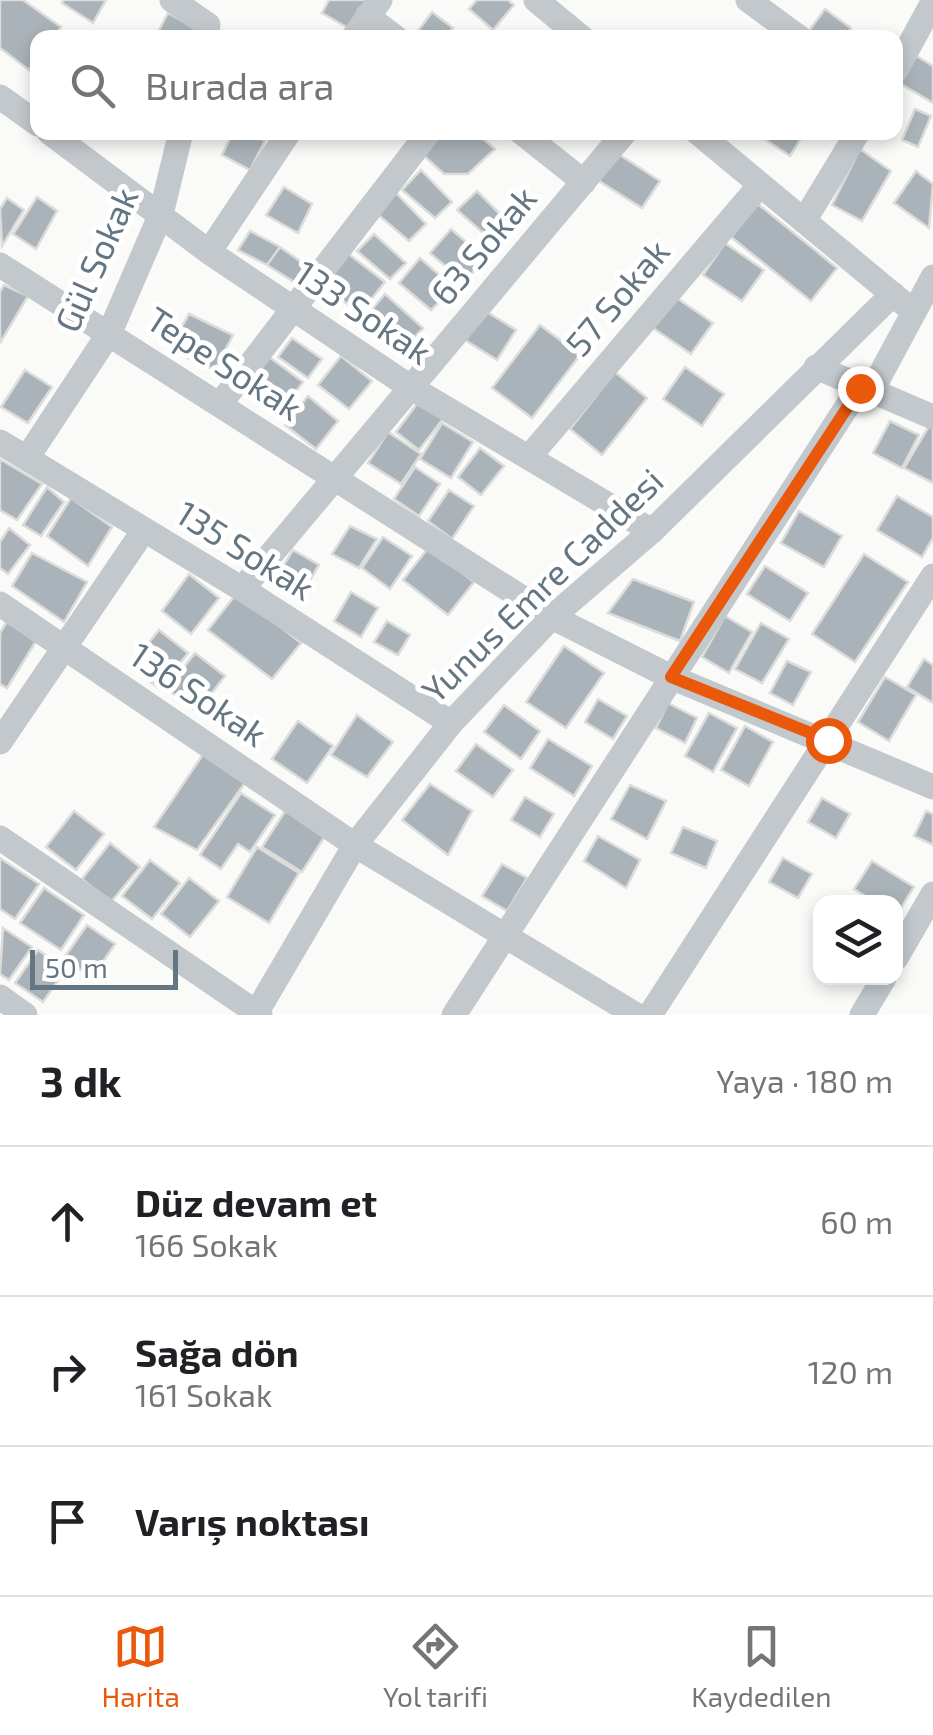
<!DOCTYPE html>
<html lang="tr">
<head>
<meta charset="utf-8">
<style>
	body { margin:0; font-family:"Exo 2",sans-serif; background:#f2f2f2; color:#202124 }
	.controls { position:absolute; right:30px; bottom:30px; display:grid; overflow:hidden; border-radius:20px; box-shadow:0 5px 15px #0003 }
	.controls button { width:90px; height:90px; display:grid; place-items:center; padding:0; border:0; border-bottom:2px solid #e0e0e0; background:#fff; color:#202124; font:50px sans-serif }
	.scale { position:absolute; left:30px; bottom:25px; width:148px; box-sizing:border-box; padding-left:10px; border:5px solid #657683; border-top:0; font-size:28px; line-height:35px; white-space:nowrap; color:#657683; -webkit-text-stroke:8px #fff; paint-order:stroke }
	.stop { position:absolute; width:30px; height:30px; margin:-22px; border:8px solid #ea580c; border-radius:50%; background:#fff }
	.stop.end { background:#ea580c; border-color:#fff; box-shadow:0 2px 10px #0008 }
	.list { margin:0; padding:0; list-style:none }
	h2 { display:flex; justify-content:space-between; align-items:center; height:130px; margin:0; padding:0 40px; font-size:42px }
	h2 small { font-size:32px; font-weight:400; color:#757577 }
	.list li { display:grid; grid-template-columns:65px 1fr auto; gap:30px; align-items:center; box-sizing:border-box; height:150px; padding:0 40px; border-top:2px solid #e0e0e0 }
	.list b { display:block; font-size:38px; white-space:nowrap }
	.list p { margin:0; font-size:32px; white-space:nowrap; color:#757577 }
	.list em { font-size:32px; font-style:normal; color:#757577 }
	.icon { flex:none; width:55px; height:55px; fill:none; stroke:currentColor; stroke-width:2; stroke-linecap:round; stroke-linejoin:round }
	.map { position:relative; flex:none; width:933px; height:1015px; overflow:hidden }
	.search { position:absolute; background:#fff; box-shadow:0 5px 15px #0003; left:30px; right:30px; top:30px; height:110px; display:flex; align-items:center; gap:25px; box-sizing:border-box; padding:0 35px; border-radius:20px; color:#757577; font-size:38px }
	.sheet { height:580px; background:#fff }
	nav { display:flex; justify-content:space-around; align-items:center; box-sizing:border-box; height:140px; border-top:2px solid #e0e0e0; background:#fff; font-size:28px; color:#757577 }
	nav a { display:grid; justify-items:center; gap:5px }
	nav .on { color:#ea580c }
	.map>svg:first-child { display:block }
	.building { fill:#aab3b9; stroke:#dcdcda; stroke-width:2.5 }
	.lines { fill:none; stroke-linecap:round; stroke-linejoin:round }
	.minor { stroke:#c3c8cc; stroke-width:25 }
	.route { stroke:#ea580c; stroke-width:12 }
	.labels { text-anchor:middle; stroke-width:10; stroke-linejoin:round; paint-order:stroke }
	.street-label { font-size:35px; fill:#657683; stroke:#fff }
</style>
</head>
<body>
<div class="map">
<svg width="933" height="1015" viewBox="0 0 933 1015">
	<rect width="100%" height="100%" fill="#fafaf8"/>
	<path class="building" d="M0,0H23L61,27L53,38H38V59L29,70L0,48Z
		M64,0H106L93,23L62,3Z
		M329,0H366L350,29L322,13Z
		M477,0H508L514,5L493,30L469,9Z
		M825,9L851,28L844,38L806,35Z
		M432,12L453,28L444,38H413Z
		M168,13L200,31L197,38H155Z
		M915,55L933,66V103L899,83Z
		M915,109L931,116L918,147L902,140Z
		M233,132H248L265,141L250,170L222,155Z
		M441,132H475L495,149L468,174H444L424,156Z
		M767,132H805L790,156L763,138Z
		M860,149L891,171L862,221L832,205Z
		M617,153L660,181L642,208L599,181Z
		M421,170L452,202L435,218L402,190Z
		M916,171L933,184L929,228L894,203Z
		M284,187L312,204L298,233L266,215Z
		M477,191L507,221L490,239L457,210Z
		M396,193L426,224L409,241L376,213Z
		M37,197L57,211L36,249L13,234Z
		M7,198L24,210L2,246L0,209Z
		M758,204L837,268L811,301L731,237Z
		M451,229L487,260L463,281L430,253Z
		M250,231L280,247L267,265L238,250Z
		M374,234L406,263L390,279L357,251Z
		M725,243L764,270L742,301L703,275Z
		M280,247L307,266L294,282L267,265Z
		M346,252L385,282L360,313L320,284Z
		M420,258L454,288L431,310L399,283Z
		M4,285L28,296L0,343V292Z
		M385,294L423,328L402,351L364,319Z
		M674,296L713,323L691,354L653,328Z
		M484,310L516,330L497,360L465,340Z
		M189,314L233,335L215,370L169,350Z
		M540,325L580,355L532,418L492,388Z
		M292,338L322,359L308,378L278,357Z
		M264,353L303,382L279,413L239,385Z
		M341,356L372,381L349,409L318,385Z
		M685,367L724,394L702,426L663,399Z
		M25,370L52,387L28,423L1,407Z
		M615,372L647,398L602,455L570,429Z
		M308,396L338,421L316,449L285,425Z
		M422,397L446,415L419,450L396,432Z
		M890,421L919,435L902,468L873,453Z
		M442,423L473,442L451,478L420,459Z
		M929,426L933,427V483L904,468Z
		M388,432L421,454L401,484L368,463Z
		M480,448L504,466L481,495L458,477Z
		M0,459L42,484L17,520L0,510Z
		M415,467L440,484L419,516L394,499Z
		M47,487L64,502L41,536L23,525Z
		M449,490L474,506L452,539L428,521Z
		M897,496L933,517V538L922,557L877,530Z
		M71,498L112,527L88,566L47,536Z
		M799,511L842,536L824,567L781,543Z
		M350,526L377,539L359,568L332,554Z
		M9,528L30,545L8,574L0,568V542Z
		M383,537L412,556L390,589L362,568Z
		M429,547L474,582L448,615L403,580Z
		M293,550L319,565L302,594L275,579Z
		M32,553L87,582L64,622L12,586Z
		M864,554L908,582L855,662L812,634Z
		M765,566L808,593L790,621L747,594Z
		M189,574L219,598L191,634L162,611Z
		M633,579L694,602L680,641L608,613Z
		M351,592L378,608L361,637L334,621Z
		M237,593L301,643L272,679L208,630Z
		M725,616L752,632L729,673L702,657Z
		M9,618L38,638L7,688L0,684V633Z
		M387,621L410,635L398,655L374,642Z
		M761,623L789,639L762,683L735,669Z
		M159,630L188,653L160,689L130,666Z
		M564,646L604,673L566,728L526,702Z
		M195,653L225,676L197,712L167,689Z
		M924,659L933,665V703L907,687Z
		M787,661L811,672L793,705L770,693Z
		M885,677L916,695L889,741L858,722Z
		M598,699L627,716L613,739L585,722Z
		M668,703L697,718L685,743L656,728Z
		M504,705L540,731L521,759L484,732Z
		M709,713L737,728L713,772L685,756Z
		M357,715L393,742L367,777L331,755Z
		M298,721L333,746L307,783L272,759Z
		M745,726L773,742L749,786L721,770Z
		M548,739L592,766L574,796L530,768Z
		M476,744L513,770L493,797L456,771Z
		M204,753L247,780L197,850L154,827Z
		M430,784L472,811L448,855L402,820Z
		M630,785L666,801L647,839L611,819Z
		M241,793L275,815L250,852L238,844L221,869L200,855Z
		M525,797L554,814L540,837L511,820Z
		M822,798L850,814L836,838L808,822Z
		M287,808L327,833L302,872L262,847Z
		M74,811L104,834L76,870L46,847Z
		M926,811L933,814V845L914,836Z
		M683,827L717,841L706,868L671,853Z
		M598,836L640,860L626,888L584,861Z
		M110,843L140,867L111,902L82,879Z
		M257,847L299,873L269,923L227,897Z
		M0,858L39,884L15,919L0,909Z
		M783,858L812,874L798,898L769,882Z
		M150,860L180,883L152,919L122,896Z
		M872,861L914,887L896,916V902H875L854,889Z
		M502,864L527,878L507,911L482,896Z
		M189,878L219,901L190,937L161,914Z
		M44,888L84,915L61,950L20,923Z
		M87,925L115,944L92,978L64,958Z
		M3,928L32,947L9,980L0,974Z
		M38,950L66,969L43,1002L15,983Z"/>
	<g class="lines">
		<path class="minor" d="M172,0L208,25
			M536,0L582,38
			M748,0L800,38
			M367,16L396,38
			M353,38L380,0
			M896,70L933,2
			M0,97L38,124
			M49,132L209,252L410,387L652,531
			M521,132L584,182
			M697,132L914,312
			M804,221L858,132
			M209,252L289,132
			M0,265L552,617L671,677L933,787
			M816,367L933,417
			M871,392L933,277
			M220,404L429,132
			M0,442L242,589L451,723
			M529,457L760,185
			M27,458L110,332L161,214L181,132
			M242,589L625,132
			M0,604L355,845L636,1015
			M0,742L144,530
			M0,838L260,1015
			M896,958L933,894
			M0,997L25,1015
			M255,1015L355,845L451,723L552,617L652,531L893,294
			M454,1015L859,388
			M650,1015L933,576
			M862,1015L884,978"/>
	</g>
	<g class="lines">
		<path class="route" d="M828,740L671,677L860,388"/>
	</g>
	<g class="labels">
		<g class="street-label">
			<text transform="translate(484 246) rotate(-50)" y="12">63 Sokak</text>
			<text transform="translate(97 260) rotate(-66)" y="12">Gül Sokak</text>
			<text transform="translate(618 298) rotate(-50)" y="12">57 Sokak</text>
			<text transform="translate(363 313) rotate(34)" y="12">133 Sokak</text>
			<text transform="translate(224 364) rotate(33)" y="12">Tepe Sokak</text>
			<text transform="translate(245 551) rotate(32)" y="12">135 Sokak</text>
			<text transform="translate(543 586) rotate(-44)" y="12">Yunus Emre Caddesi</text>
			<text transform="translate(198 695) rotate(34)" y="12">136 Sokak</text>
		</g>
	</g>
</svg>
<div class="controls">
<button><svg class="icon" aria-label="layers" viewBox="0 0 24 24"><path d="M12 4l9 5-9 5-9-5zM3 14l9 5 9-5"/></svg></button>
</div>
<div class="scale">50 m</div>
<div class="stop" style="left:828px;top:740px"></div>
<div class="stop end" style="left:860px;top:388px"></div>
<div class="search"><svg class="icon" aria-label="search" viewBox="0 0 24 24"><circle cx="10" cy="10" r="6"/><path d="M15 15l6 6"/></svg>Burada ara</div>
</div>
<section class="sheet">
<h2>3 dk<small>Yaya · 180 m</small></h2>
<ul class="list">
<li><svg class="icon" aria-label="ahead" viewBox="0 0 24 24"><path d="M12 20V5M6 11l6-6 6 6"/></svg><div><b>Düz devam et</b><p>166 Sokak</p></div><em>60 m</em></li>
<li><svg class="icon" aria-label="right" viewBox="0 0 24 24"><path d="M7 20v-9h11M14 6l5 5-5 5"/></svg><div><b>Sağa dön</b><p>161 Sokak</p></div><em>120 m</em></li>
<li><svg class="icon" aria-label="arrive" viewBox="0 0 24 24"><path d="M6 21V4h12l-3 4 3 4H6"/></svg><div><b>Varış noktası</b></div></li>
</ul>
</section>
<nav>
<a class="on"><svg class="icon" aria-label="map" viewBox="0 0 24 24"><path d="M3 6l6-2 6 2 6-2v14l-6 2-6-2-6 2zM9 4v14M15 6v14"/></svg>Harita</a>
<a><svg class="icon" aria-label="directions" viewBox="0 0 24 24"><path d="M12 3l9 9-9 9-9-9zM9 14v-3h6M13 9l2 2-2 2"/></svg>Yol tarifi</a>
<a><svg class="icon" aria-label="saved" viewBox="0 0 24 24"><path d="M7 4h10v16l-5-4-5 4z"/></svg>Kaydedilen</a>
</nav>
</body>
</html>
